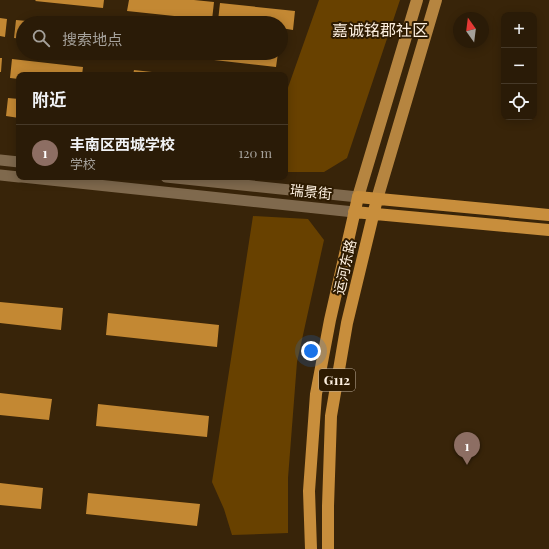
<!DOCTYPE html>
<html lang="zh">
<head>
<meta charset="utf-8">
<style>
	body { margin:0; font-family:"Playfair Display","Noto Sans SC",serif; background:#322411; color:#f1f3f6 }
	.controls { position:absolute; right:12px; top:12px; display:grid; overflow:hidden; border-radius:8px; box-shadow:0 2px 10px #0003 }
	.controls button { width:36px; height:36px; display:grid; place-items:center; padding:0; border:0; border-bottom:1px solid #463928; background:#2a1b07; color:#f1f3f6; font:20px sans-serif }
	.compass { position:absolute; left:453px; top:12px; width:36px; height:36px; border-radius:50%; background:#2a1b07; box-shadow:0 2px 10px #0003; rotate:346deg }
	.you { position:absolute; left:311px; top:351px; width:14px; height:14px; margin:-10px; border:3px solid #fff; border-radius:50%; background:#1a73e8; box-shadow:0 0 0 6px #1a73e833 }
	.badge { display:grid; place-items:center; width:26px; height:26px; border-radius:50%; background:#0b8043; color:#fff; font-size:13px; font-weight:700 }
	.pin { position:absolute; translate:-50% -33px; filter:drop-shadow(0 1px 2px #0008) }
	.pin::after { content:''; position:absolute; top:21px; width:14px; height:12px; background:inherit; clip-path:polygon(0 0,100% 0,50% 100%) }
	.list { margin:0; padding:0; list-style:none }
	h2 { display:flex; justify-content:space-between; align-items:center; height:52px; margin:0; padding:0 16px; font-size:17px }
	h2 small { font-size:13px; font-weight:400; color:#a5a19b }
	.list li { display:grid; grid-template-columns:26px 1fr auto; gap:12px; align-items:center; box-sizing:border-box; height:56px; padding:0 16px; border-top:1px solid #463928 }
	.list b { display:block; font-size:15px; white-space:nowrap }
	.list p { margin:0; font-size:13px; white-space:nowrap; color:#a5a19b }
	.list em { font-size:13px; font-style:normal; color:#a5a19b }
	.icon { flex:none; width:22px; height:22px; fill:none; stroke:currentColor; stroke-width:2; stroke-linecap:round; stroke-linejoin:round }
	.map { position:relative; flex:none; width:549px; height:549px; overflow:hidden }
	.search { position:absolute; background:#2a1b07; box-shadow:0 2px 10px #0003; left:16px; top:16px; width:272px; height:44px; display:flex; align-items:center; gap:10px; box-sizing:border-box; padding:0 14px; border-radius:22px; color:#a5a19b; font-size:15px }
	.panel { position:absolute; background:#2a1b07; box-shadow:0 2px 10px #0003; left:16px; top:72px; width:272px; height:108px; border-radius:8px }
	.map>svg:first-child { display:block }
	.green { fill:#684100 }
	.building { fill:#c38833 }
	.lines { fill:none; stroke-linecap:round; stroke-linejoin:round }
	.tertiary { stroke:#7f694d; stroke-width:11 }
	.primary { stroke:#b68540; stroke-width:12 }
	.trunk { stroke:#c88e3c; stroke-width:12 }
	.labels { text-anchor:middle; stroke-width:4; stroke-linejoin:round; paint-order:stroke }
	.shield { fill:#2e1b01; stroke:#bfb09d; stroke-width:1 }
	.shield-label { font-size:13px; font-weight:bold; fill:#fdf0e0 }
	.street-label { font-size:14px; fill:#fdf0e0; stroke:#2e1b01 }
	.quarter-label { font-size:16px; fill:#fdf0e0; stroke:#2e1b01 }
</style>
</head>
<body>
<div class="map">
<svg width="549" height="549" viewBox="0 0 549 549">
	<rect width="100%" height="100%" fill="#382409"/>
	<path class="green" d="M319,0H400L347,158L324,172H285V96Z
		M253,216L308,219L324,240L297,362L288,478V533L232,535L224,509L212,482Z"/>
	<path class="building" d="M36,0H104L103,8L35,1Z
		M129,0H194L214,2L212,20L127,11Z
		M220,3L295,11L293,30L281,28V23H234L218,21Z
		M0,18L7,19L5,37L0,36Z
		M16,20L38,22V23H23V39L14,38Z
		M164,53H207L206,59L164,54Z
		M214,53H278L276,67L214,60Z
		M0,58H2L1,72H0Z
		M12,59L83,67L82,75H19V79L10,78Z
		M134,70L170,74L169,75H133Z
		M8,98L19,99V118L6,116Z
		M0,302L63,308L61,330L0,323Z
		M108,313L219,325L217,347L106,335Z
		M0,393L52,399L49,420L0,415Z
		M98,404L209,416L207,437L96,426Z
		M0,483L43,488L41,509L0,505Z
		M88,493L200,504L197,526L86,514Z"/>
	<g class="lines">
		<path class="tertiary" d="M0,160L19,162
			M0,175L19,177
			M22,177L354,212
			M166,177L358,197"/>
		<path class="primary" d="M358,197L417,0
			M377,199L436,0"/>
		<path class="trunk" d="M354,212L549,230
			M311,549L309,491L316,394L330,320L358,197L549,215
			M328,549V506L331,416L347,323L377,199"/>
	</g>
	<g class="labels">
		<rect class="shield" x="319" y="369" width="36" height="22" rx="3"/>
		<g class="shield-label">
			<text x="337" y="385">G112</text>
		</g>
		<g class="street-label">
			<text transform="translate(311 192) rotate(6)" y="5">瑞景街</text>
			<text transform="translate(345 267) rotate(-77)" y="5">运河东路</text>
		</g>
		<g class="quarter-label">
			<text x="380" y="36">嘉诚铭郡社区</text>
		</g>
	</g>
</svg>
<div class="controls">
<button>+</button>
<button>−</button>
<button><svg class="icon" aria-label="locate" viewBox="0 0 24 24"><circle cx="12" cy="12" r="6"/><path d="M12 2v4M12 18v4M2 12h4M18 12h4"/></svg></button>
</div>
<svg class="compass" viewBox="-18 -18 36 36"><path d="M0-13l5 13h-10z" fill="#e53935"/><path d="M0 13l5-13h-10z" fill="#a5a19b"/></svg>
<div class="you"></div>
<div class="pin badge" style="left:467px;top:465px;background:#8d6e63">1</div>
<div class="search"><svg class="icon" aria-label="search" viewBox="0 0 24 24"><circle cx="10" cy="10" r="6"/><path d="M15 15l6 6"/></svg>搜索地点</div>
<section class="panel">
<h2>附近<small></small></h2>
<ul class="list">
<li><span class="badge" style="background:#8d6e63">1</span><div><b>丰南区西城学校</b><p>学校</p></div><em>120 m</em></li>
</ul>
</section>
</div>
</body>
</html>
